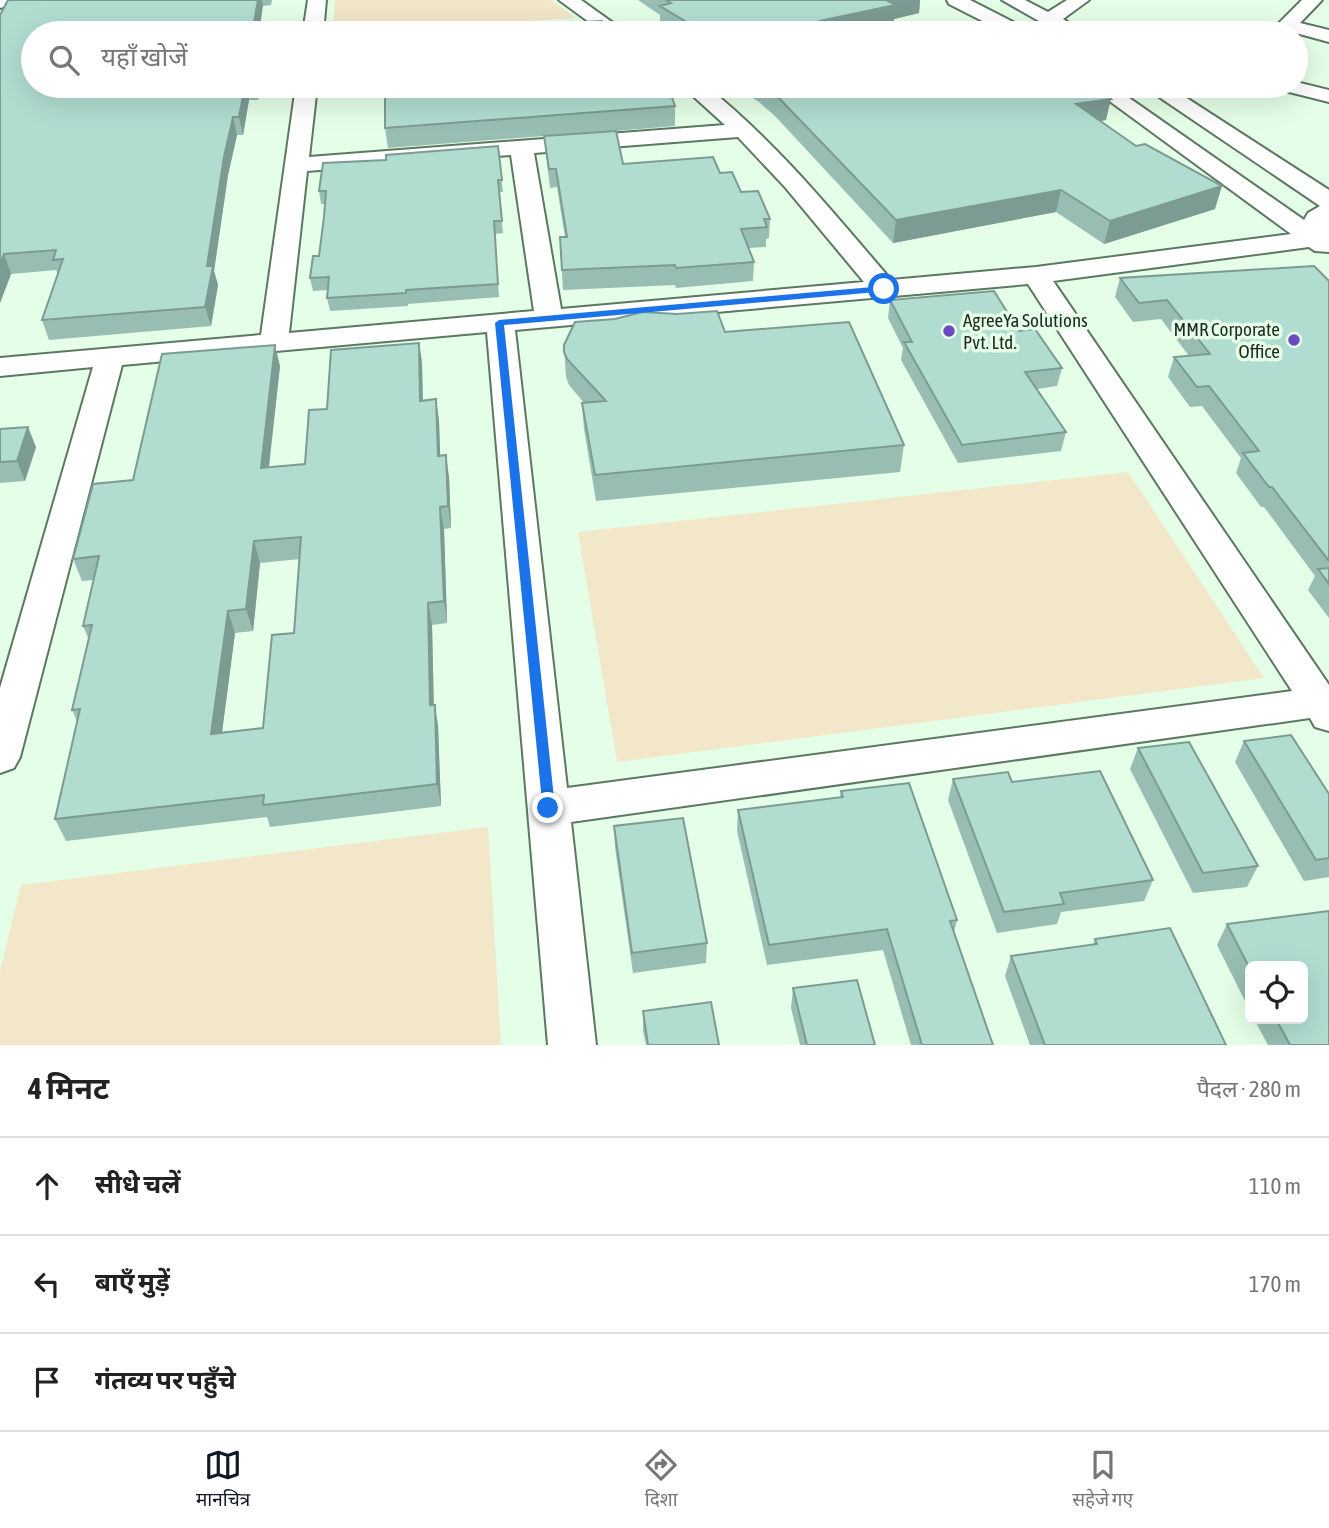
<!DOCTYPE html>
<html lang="hi">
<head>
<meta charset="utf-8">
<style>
	body { margin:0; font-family:"Asap Condensed","Noto Sans Devanagari",sans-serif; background:#f2f2f2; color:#222 }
	.controls { position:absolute; right:21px; bottom:21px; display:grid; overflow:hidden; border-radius:10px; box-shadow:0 7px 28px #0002 }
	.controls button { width:63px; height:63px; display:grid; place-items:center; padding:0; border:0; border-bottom:2px solid #e0e0e0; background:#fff; color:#222; font:35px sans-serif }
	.stop { position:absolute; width:21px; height:21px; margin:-16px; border:5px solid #1a73e8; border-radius:50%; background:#fff }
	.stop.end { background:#1a73e8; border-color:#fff; box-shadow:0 2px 7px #0008 }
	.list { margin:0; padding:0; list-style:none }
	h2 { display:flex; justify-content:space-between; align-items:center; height:91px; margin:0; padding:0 28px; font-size:30px }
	h2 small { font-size:23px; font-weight:400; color:#767676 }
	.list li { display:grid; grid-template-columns:46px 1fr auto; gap:21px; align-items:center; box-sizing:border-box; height:98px; padding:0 28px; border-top:2px solid #e0e0e0 }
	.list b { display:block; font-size:26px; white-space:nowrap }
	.list em { font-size:23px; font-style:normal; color:#767676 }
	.icon { flex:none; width:38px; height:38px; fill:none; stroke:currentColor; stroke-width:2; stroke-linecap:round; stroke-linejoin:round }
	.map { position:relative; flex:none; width:1329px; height:1045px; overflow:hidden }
	.search { position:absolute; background:#fff; box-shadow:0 7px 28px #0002; left:21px; right:21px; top:21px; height:77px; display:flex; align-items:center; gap:18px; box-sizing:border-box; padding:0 24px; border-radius:38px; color:#767676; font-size:26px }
	.sheet { height:385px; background:#fff }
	nav { display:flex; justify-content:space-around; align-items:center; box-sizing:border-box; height:98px; border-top:2px solid #e0e0e0; background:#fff; font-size:19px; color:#767676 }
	nav a { display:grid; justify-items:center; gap:4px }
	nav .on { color:#111827 }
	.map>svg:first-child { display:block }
	.green { fill:#f2e7c9 }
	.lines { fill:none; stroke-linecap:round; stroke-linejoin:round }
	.minor-casing { stroke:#5d7860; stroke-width:4 }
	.minor { fill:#fff; fill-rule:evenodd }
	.wall { fill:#98beb4; fill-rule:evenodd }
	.shaded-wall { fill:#7c9b92 }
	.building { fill:#b1ddd1; stroke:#7c9b92; stroke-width:2; fill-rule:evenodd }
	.route { fill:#1a73e8 }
	.poi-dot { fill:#6b49c2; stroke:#e5fee7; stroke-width:2.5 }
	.labels { text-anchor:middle; stroke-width:7; stroke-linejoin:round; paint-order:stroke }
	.poi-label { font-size:19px; fill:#1e291f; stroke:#e5fee7; text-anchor:start }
</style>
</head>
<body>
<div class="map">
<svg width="1329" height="1045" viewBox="0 0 1329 1045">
	<rect width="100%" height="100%" fill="#e5fee7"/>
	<path class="green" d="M335,0H551L576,18L333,32Z
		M1128,472L1264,678L617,762L578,532Z
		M488,827L501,1045H0V971L21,885Z"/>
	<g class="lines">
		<defs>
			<path id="minor" d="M0,0H10L7,6L0,8Z
				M308,0H326L323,33H303Z
				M559,0H581L627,33H604Z
				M947,0H970L1027,29L1030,33H1006L949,4Z
				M1002,0H1025L1048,12L1067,0H1089L1063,19L1084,33H1060Z
				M1302,0H1322L1300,23L1329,30V42L1296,33H1269Z
				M1296,82L1329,90V102L1281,90L1277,86H1296Z
				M296,86H317L309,157L725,125L682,86H706C776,142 832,211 891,280L1036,267L1291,234L1089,86H1112L1304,220L1308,213L1320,206L1143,86H1168L1329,190V252L1315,251L1309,247L1053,281L1329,685V731L1315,727L1310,718L571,822L596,1045H548L487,332L122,365L20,757L14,768L0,773V688L93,367L0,376V358L261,335ZM738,137L785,187L864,282L561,309L534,153ZM511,155L534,311L289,333L307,171ZM1028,284L1292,691L567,788L515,330Z"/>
		</defs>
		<use href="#minor" class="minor-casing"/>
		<use href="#minor" class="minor"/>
	</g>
	<path class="wall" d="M8,0H272L271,5L263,6L33,86H260L258,100H249L243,135H237L228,175L214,271L218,285L211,326L49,340L42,320L58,274L56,270L11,274L0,303Z
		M638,0H920L919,13L894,19L893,24L854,33H672L660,26V15Z
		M333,86H668L675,106V126L616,131L623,164L720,173L770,219L769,238L766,239V247L749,248L754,262L753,281L676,288L675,285L563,290L560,237H565L557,187L550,188L546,155L544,136L388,148L385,128V88L333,91Z
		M734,86H1094L1106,120L1100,121L1215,209L1104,244L1056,212L893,243L775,116L759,102Z
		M498,146L503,192H499L503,233L495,234L499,297L408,304V306L330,311L327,298L328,290L313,291L310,278L319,256L324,217L325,204H321L319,191Z
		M1120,278L1329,281V618L1308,590L1315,576L1264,507H1261L1236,473L1241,458L1202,406L1190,407L1168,377L1174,357L1189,356L1161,319L1133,322L1115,297Z
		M890,300L1019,331L1062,368L1057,386L1037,389L1066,432L1061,451L958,463L901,360L903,348L888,318Z
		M725,332L904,445L900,472L596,501L584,429L582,403H584L569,385L566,377L564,345Z
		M419,343L422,363L423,401L436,399L439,421L440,456L449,477L451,528L444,529L447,623L432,625L434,705L438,726L441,806L270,827L267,817L66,841L55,819L77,721L72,710L89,640L83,626L94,580L82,581L73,559L133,480L280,366L269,468L305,464L327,409ZM300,559L294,633L263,728L222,732L235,633L253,631L260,563Z
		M0,429L36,447L25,481L0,483Z
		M1244,741L1329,794V877L1304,881L1235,762Z
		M1138,748L1258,866L1247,887L1193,893L1130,769Z
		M953,779L1012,782L1153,880L1144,901L1061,912L1057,924L997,933L948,800Z
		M841,791L957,920L954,932L993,1045H911L883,950L767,965L737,831L738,810L840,797Z
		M614,826L707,943L706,963L633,973L615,847Z
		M1227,924L1329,1045H1268L1254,1019H1303L1250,966V1011L1217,945Z
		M1095,939L1226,1045H1030L1005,976L1011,956L1093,945Z
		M793,988L875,1045H800L791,1008Z
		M643,1011L719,1045H646L643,1031Z"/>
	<path class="shaded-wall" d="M258,0H262L263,6L259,33H252Z
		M892,0H920L919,13L894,19L893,24L854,33H815V28L820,21Z
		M245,86H246L249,100L243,135L239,117Z
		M255,86H260L258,100Z
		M1111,99L1106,120L1072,126L1076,104Z
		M233,117L237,135L228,175L214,271L218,285L211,326L205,307L207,266L224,157Z
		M1222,186L1215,209L1104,244L1110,221Z
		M1061,190L1056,212L893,243L896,220Z
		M4,254L11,274L0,303V264Z
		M419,343L422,363L423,422L420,401Z
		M275,345L280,366L266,490L261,468Z
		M436,399L439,421L441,478L438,456Z
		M28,427L36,447L25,481L17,461Z
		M446,455L449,477L451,528L448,506Z
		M440,507L444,529L447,623L444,601Z
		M254,541L260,563L253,631L246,609Z
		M428,603L432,625L434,727L430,705Z
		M228,611L235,633L219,755L211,734Z
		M435,705L438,726L441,806L437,784Z"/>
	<path class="building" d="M8,0H258L252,33H33V86H245L239,117H233L224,157L207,266H213L205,307L42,320L63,259L53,260L56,250L4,254L0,264V15Z
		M666,0H892L888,1L895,5L820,21L827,25L815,28L824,33H705L660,6L671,3Z
		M602,21L618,33H387Z
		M385,86H668L675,106L385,128Z
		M766,86H1094L1111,99L1076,104L1136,146L1145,144L1222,186L1110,221L1061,190L896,220L776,95Z
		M616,131L623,164L713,157L720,173L732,172L741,192L758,191L770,219H764L767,227L741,229L754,262L676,268L675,265L562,270L560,237H567L556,169H549L544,136Z
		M498,146L502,180H498L502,221H494L498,284L406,290V293L327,298L329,277L310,278L313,256H319L324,217L326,191H319L323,163L386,160V155Z
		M1314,266L1329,281V561L1272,487H1269L1243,453L1259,451L1209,386L1197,387L1174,357L1210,354L1167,300L1139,303L1120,278Z
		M994,291L1019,331L1035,329L1062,368L1025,372L1066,432L962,445L904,342H912L890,300Z
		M717,311L725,332L849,322L904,445L595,475L582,403L606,401L567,359L564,352V345L575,322L615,319L642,312L677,314Z
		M419,343L420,401L436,399L438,456L446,455L448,506L440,507L444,601L428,603L430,705H435L437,784L263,805L264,795L55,819L80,709L72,710L92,625L83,626L99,556L73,559L93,484L133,480L162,354L275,345L261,468L305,464L309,410L327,409L331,350ZM301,537L294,633L272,635L263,728L211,734L228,611L246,609L254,541Z
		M28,427L17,461L0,462V429Z
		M1329,568V584L1318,569Z
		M1291,735L1329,794V858L1316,860L1244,741Z
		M1189,742L1258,866L1203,873L1138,748Z
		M1100,771L1153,880L1060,893L1064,904L1004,912L953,779L1008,772L1012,782Z
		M909,783L957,920L950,921L993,1045H922L887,929L769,945L738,810L843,797L841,791Z
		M683,818L707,943L632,953L614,826Z
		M1329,911V1045H1290L1276,1019H1303V966H1250V969L1227,924Z
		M1170,928L1226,1045H1045L1011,956L1097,944L1095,939Z
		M857,980L875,1045H807L793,988Z
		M711,1002L719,1045H648L643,1011Z"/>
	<path class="route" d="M884,286L888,287V291L504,325L555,808L548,814L543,812L495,323L499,320Z"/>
	<g class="poi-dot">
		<circle cx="949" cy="331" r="7"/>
		<circle cx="1294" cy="340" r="7"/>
	</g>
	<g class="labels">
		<g class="poi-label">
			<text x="963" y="327">AgreeYa Solutions<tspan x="963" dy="22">Pvt. Ltd.</tspan></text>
			<text x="1280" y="336" text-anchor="end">MMR Corporate<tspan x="1280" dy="22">Office</tspan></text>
		</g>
	</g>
</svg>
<div class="controls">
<button><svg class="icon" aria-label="locate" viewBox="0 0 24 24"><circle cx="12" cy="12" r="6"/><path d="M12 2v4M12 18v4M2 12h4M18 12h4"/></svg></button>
</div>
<div class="stop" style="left:884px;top:289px"></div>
<div class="stop end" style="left:548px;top:808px"></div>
<div class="search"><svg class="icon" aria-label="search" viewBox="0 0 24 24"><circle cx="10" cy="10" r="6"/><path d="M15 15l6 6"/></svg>यहाँ खोजें</div>
</div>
<section class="sheet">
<h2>4 मिनट<small>पैदल · 280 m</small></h2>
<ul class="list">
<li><svg class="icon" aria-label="ahead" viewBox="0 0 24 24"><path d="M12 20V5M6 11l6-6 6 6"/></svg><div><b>सीधे चलें</b></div><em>110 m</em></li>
<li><svg class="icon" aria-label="left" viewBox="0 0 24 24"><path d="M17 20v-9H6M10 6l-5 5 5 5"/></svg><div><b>बाएँ मुड़ें</b></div><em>170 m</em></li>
<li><svg class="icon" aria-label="arrive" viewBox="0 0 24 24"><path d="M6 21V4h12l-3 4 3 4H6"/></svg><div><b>गंतव्य पर पहुँचे</b></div></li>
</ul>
</section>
<nav>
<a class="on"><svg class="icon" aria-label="map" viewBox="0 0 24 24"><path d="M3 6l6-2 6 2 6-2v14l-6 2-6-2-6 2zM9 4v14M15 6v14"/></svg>मानचित्र</a>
<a><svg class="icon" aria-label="directions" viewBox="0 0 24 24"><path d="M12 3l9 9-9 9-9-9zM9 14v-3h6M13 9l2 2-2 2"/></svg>दिशा</a>
<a><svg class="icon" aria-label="saved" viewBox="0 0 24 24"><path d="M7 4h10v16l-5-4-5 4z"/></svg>सहेजे गए</a>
</nav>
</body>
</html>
